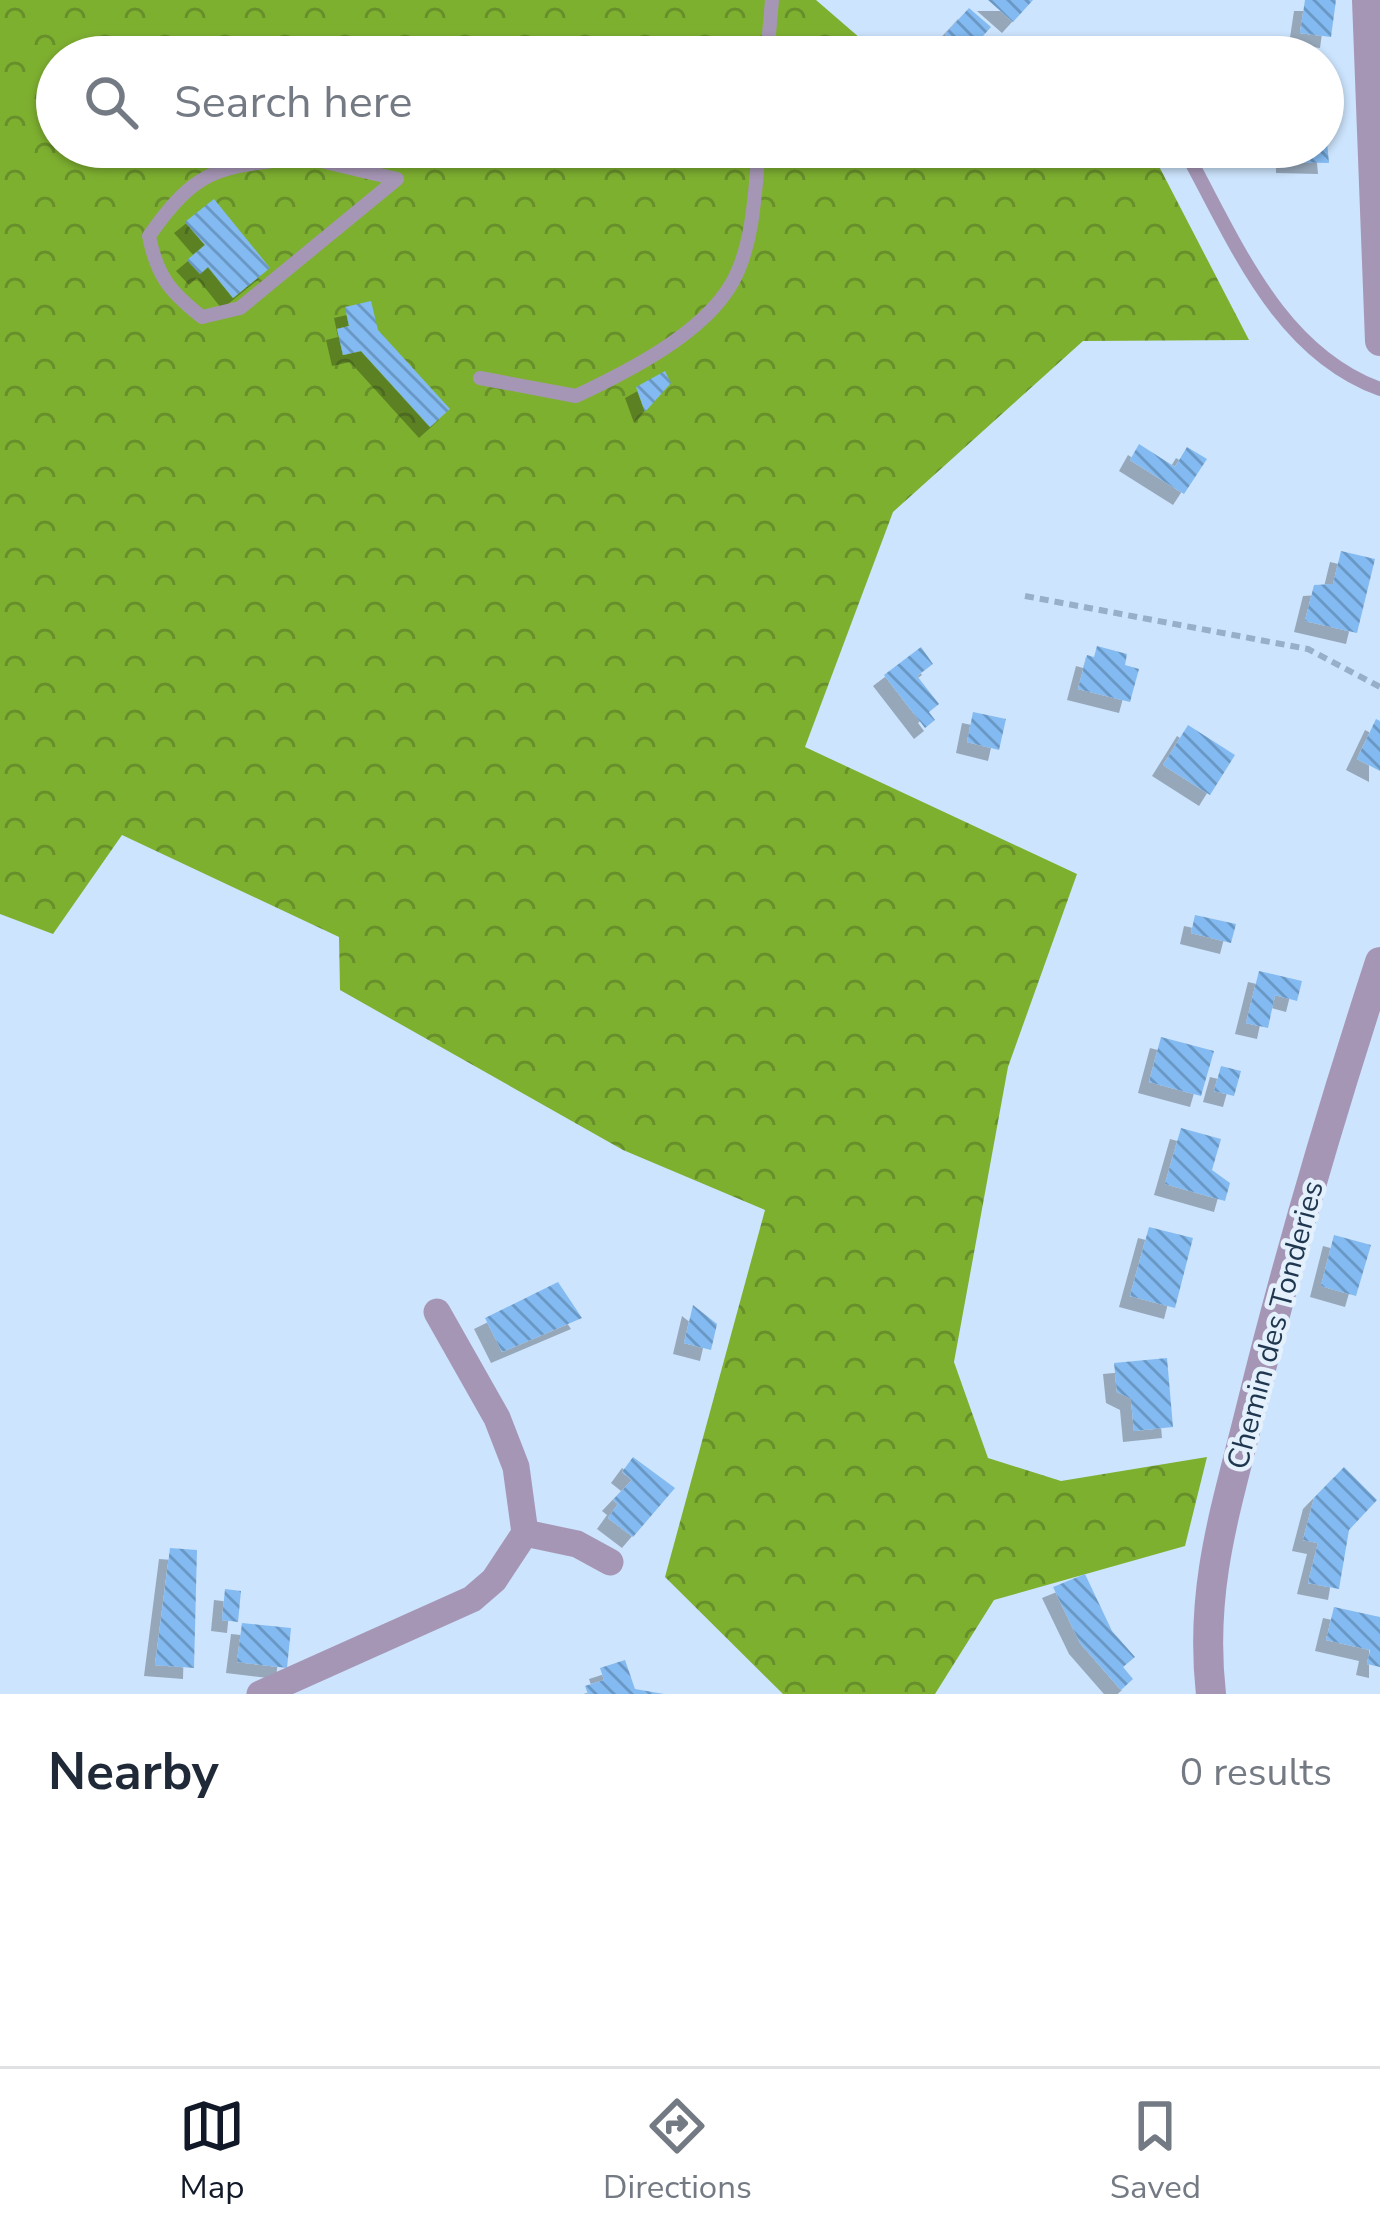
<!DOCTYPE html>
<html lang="en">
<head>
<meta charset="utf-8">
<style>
	body { margin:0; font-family:"Nunito Sans",sans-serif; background:#f6f6f7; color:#1f2937 }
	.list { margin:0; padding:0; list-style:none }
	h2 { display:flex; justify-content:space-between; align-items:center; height:156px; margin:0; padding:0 48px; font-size:51px }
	h2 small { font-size:39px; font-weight:400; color:#747a83 }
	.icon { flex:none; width:66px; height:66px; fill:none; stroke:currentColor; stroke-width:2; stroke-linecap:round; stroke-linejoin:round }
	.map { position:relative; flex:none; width:1380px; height:1694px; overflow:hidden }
	.search { position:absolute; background:#fff; box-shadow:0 3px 9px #0004; left:36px; right:36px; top:36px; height:132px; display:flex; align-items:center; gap:30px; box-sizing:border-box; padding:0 42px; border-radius:66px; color:#747a83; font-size:45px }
	.sheet { height:372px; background:#fff }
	nav { display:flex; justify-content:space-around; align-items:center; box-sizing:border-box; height:168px; border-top:3px solid #e0e1e3; background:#fff; font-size:33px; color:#747a83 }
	nav a { display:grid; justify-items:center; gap:6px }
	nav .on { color:#111827 }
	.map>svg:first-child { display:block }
	.forest { fill:url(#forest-crowns) }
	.building { fill:url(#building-back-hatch); filter:url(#shadow) }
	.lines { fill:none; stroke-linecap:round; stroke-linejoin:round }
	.path { stroke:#97afc8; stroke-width:6; stroke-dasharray:9 6; stroke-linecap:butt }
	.service { stroke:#a696b5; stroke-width:14 }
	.minor { stroke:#a696b5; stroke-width:27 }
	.tertiary { stroke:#a696b5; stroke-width:30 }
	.labels { text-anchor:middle; stroke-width:9; stroke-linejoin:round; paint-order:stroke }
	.street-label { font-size:30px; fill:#1e364e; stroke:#e4f0fc }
</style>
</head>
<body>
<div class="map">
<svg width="1380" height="1694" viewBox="0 0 1380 1694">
	<defs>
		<pattern id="forest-crowns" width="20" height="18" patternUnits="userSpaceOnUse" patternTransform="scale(3)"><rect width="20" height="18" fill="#7eb030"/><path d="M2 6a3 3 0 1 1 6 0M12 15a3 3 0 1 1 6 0" fill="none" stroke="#67902b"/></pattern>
		<pattern id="building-back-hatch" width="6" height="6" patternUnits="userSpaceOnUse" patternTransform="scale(3)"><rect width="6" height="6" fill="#83baf1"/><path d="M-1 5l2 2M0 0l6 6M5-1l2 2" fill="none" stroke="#6b98c5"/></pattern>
		<filter id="shadow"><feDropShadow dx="-11" dy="11" stdDeviation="0" flood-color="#0004"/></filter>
	</defs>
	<rect width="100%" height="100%" fill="#cce4fd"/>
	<path class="forest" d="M0,0H816L882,57H57V147H1149L1249,340L1083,341L893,512L805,747L1077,874L1008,1067L954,1362L988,1458L1061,1481L1207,1457L1185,1546L994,1600L935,1694H783L665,1577L765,1210L623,1150L340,990L339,937L122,835L53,934L0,914Z"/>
	<path class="building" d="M988,0H1033L1013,22Z
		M1305,0H1336L1331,37L1300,33Z
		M969,8L991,27L967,54L945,34Z
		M1185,40L1212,41V57H1184Z
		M1323,98L1329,163L1287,162V152L1275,147H1323Z
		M214,199L270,268L233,298L208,267L200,274L187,260L205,245L185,222Z
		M371,301L378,330L450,409L430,427L361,351L343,355L337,329L349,326L345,307Z
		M665,371L671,383L645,412L636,387Z
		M1139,444L1175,467L1187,447L1207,459L1184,494L1130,460Z
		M1341,551L1375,559L1357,633L1305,621L1314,585L1333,584Z
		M1097,646L1127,654L1125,665L1139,669L1130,702L1078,689L1087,655L1094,657Z
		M921,647L933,664L917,676L939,704L929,712L935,720L925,728L884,675Z
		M973,712L1006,719L999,750L967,742Z
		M1376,719L1380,721V771L1357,759Z
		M1188,725L1235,755L1210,795L1163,765Z
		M1195,915L1236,924L1231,943L1191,933Z
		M1259,971L1302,981L1297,1001L1275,995L1268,1028L1246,1023Z
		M1161,1037L1214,1051L1201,1096L1149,1082Z
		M1221,1066L1241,1071L1234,1096L1214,1091Z
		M1181,1128L1221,1139L1212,1170L1230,1183L1225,1201L1165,1184Z
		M1149,1227L1193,1238L1175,1308L1130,1296Z
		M1334,1235L1371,1245L1356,1296L1321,1286Z
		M558,1282L582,1318L502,1352L485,1318Z
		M693,1305L717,1324L711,1350L684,1343Z
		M1167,1358L1173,1427L1134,1431L1131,1399L1117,1392L1114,1363Z
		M633,1457L675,1488L633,1537L608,1518L618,1504L613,1500L632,1480L622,1472Z
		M1344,1467L1377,1500L1349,1530L1339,1589L1308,1583L1318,1543L1303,1540L1314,1498Z
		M170,1548L197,1550L194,1668L155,1665Z
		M1085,1574L1112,1631L1135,1657L1123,1667L1133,1679L1121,1690L1080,1643L1053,1587Z
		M225,1589L241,1591L238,1622L222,1620Z
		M1334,1607L1380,1617V1667L1367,1664L1370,1650L1326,1640Z
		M242,1623L291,1628L287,1668L237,1662Z
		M625,1660L635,1689L664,1694H588L585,1686L604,1680L600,1668Z"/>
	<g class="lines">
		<path class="path" d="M1025,596L1308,649L1380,687"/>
		<path class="service" d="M1087,54L1090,57
			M767,57L772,0
			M1183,147C1234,238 1276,351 1380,389
			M304,157L397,179L240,308L202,317C170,292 157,276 149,236C200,163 222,168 304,157Z
			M480,378L576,396C627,372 703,334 732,283C754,244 755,190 759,147"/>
		<path class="minor" d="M525,1533L577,1544L610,1562
			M260,1694L472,1599L494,1580L525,1533L516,1467L497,1418L437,1312"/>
		<path class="tertiary" d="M1367,0L1380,341
			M1211,1694C1199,1589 1226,1509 1251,1408C1288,1258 1332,1109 1380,962"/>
	</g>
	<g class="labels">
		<g class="street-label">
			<text transform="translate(1275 1325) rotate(-75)" y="10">Chemin des Tonderies</text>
		</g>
	</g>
</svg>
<div class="search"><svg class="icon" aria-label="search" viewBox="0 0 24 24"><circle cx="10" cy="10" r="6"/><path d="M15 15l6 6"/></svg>Search here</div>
</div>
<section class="sheet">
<h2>Nearby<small>0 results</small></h2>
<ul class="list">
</ul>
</section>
<nav>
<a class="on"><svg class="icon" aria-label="map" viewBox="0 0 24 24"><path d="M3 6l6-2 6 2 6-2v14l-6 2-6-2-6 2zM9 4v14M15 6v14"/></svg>Map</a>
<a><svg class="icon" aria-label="directions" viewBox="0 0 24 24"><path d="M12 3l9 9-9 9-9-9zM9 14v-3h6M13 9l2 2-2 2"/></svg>Directions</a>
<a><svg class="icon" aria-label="saved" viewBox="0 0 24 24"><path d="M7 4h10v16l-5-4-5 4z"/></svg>Saved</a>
</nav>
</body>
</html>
